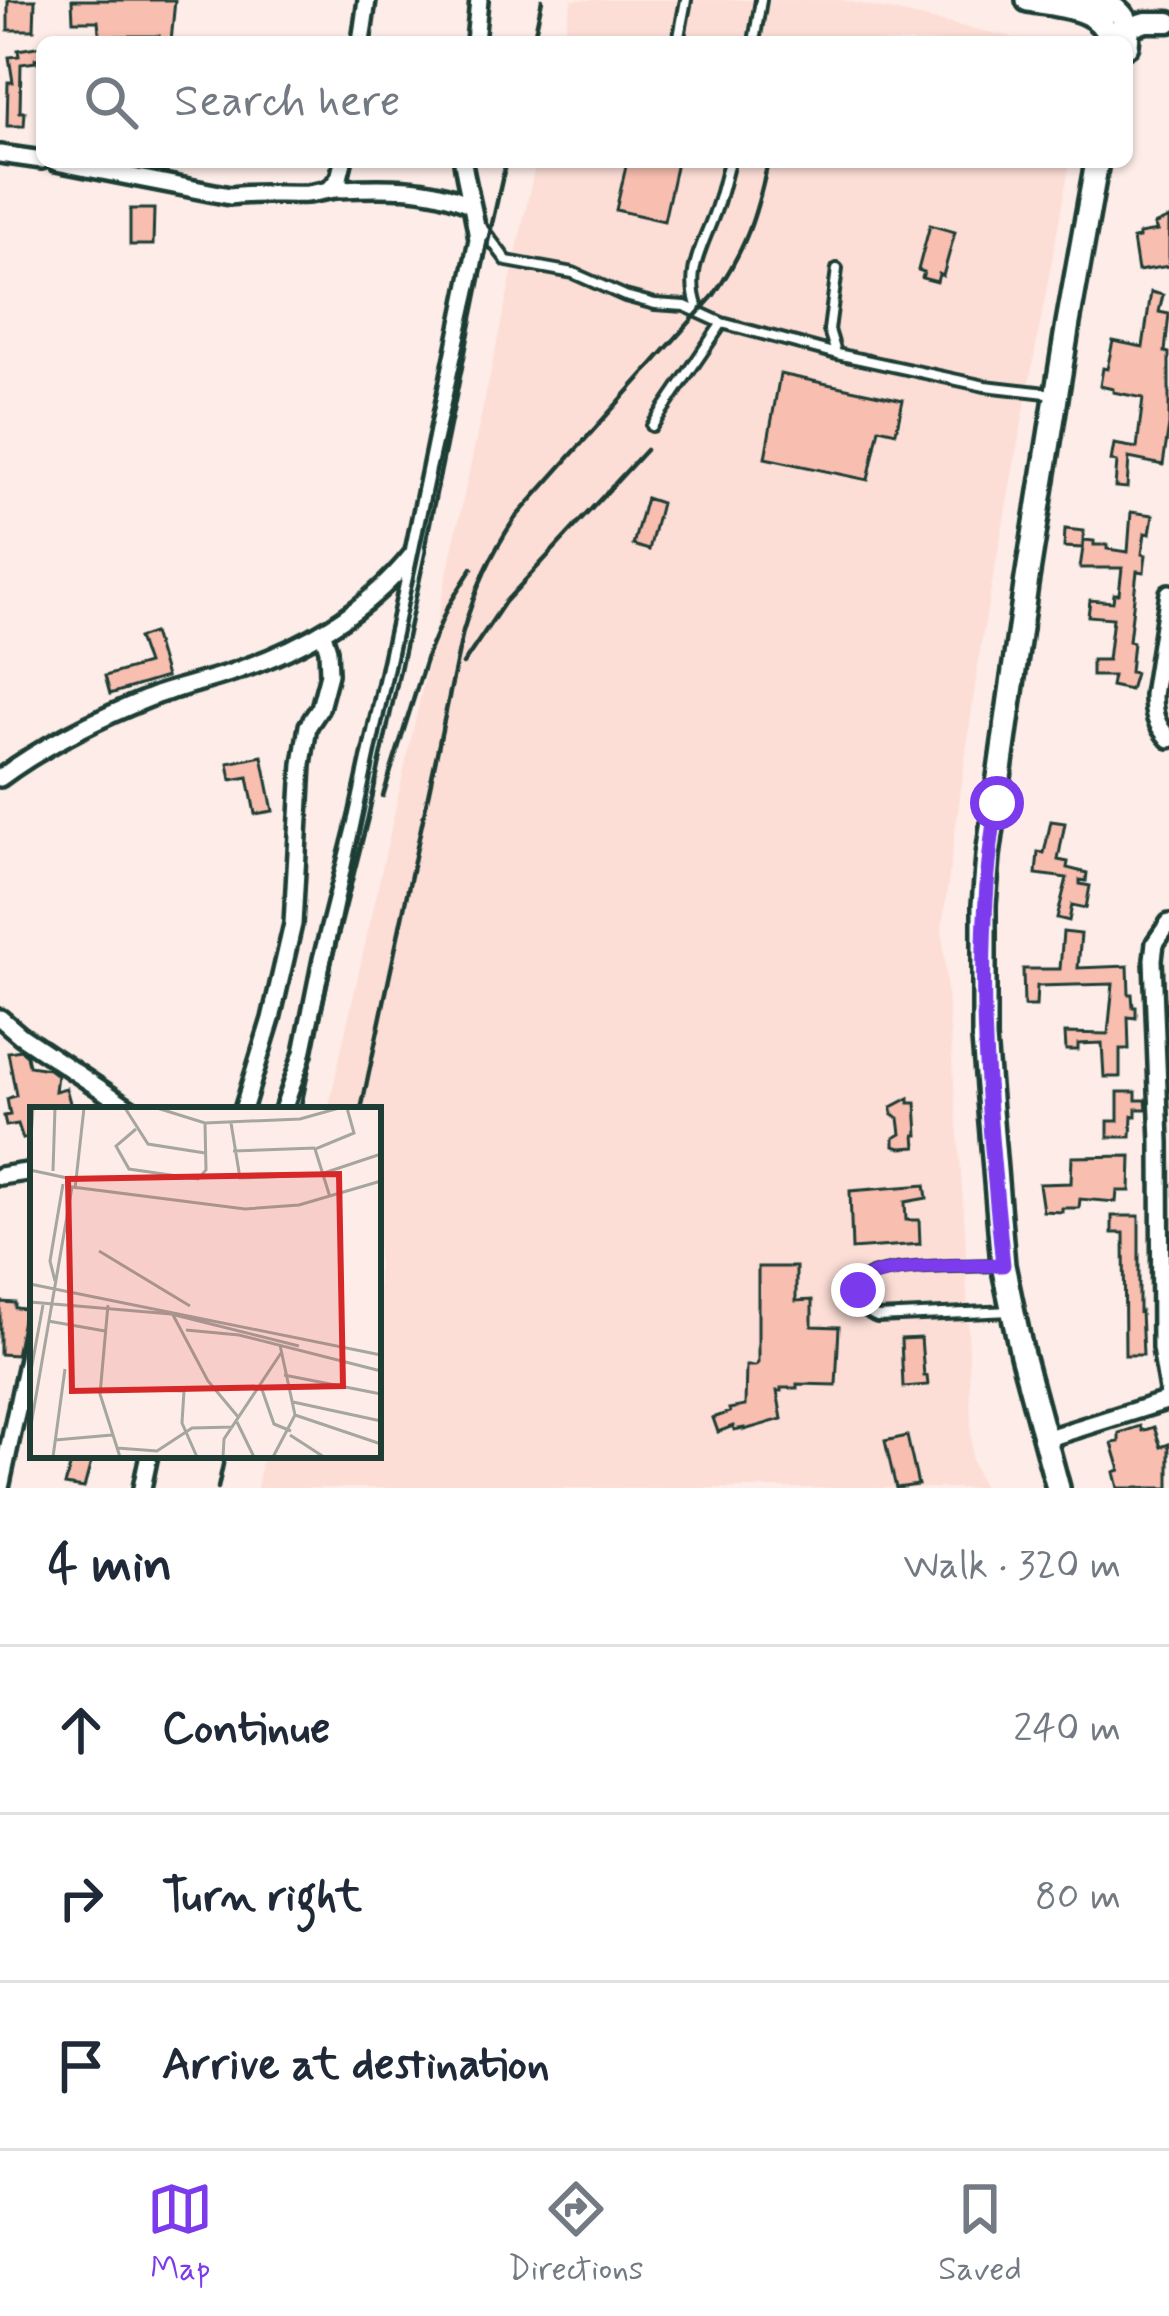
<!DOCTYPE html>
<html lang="en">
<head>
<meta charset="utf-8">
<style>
	body { margin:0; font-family:Mynerve,sans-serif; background:#f2f2f3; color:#1f2937 }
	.stop { position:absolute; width:36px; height:36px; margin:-27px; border:9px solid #7c3aed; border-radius:50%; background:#fff }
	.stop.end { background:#7c3aed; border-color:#fff; box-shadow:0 3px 12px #0008 }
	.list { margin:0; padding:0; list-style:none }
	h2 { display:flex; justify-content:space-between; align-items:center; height:156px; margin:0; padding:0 48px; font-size:51px }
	h2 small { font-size:39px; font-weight:400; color:#747a83 }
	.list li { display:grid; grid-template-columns:78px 1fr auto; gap:36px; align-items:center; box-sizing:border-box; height:168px; padding:0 48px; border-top:3px solid #e0e1e3 }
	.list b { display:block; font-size:45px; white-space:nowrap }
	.list em { font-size:39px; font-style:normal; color:#747a83 }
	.icon { flex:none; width:66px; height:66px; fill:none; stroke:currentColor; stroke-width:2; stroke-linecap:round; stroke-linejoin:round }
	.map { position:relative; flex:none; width:1169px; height:1488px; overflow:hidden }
	.search { position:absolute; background:#fff; box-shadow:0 3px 9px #0004; left:36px; right:36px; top:36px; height:132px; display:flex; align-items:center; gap:30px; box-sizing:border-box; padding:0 42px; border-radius:18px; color:#747a83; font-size:45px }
	.sheet { height:660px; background:#fff }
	nav { display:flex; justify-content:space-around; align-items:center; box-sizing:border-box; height:168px; border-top:3px solid #e0e1e3; background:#fff; font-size:33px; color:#747a83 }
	nav a { display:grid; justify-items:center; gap:6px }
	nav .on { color:#7c3aed }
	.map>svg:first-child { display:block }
	.built { fill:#fcded6 }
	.building { fill:#f8beb0; stroke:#1f3d34; stroke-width:3 }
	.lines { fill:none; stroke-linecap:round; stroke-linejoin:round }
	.service-casing { stroke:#1f3d34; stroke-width:16 }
	.minor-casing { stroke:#1f3d34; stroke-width:24 }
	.tertiary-casing { stroke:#1f3d34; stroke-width:27 }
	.secondary-casing { stroke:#1f3d34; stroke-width:30 }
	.service { stroke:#fff; stroke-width:8 }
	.minor { stroke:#fff; stroke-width:15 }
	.tertiary { stroke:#fff; stroke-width:18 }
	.secondary { stroke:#fff; stroke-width:21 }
	.rail { stroke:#1f3d34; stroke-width:4.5 }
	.route { stroke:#7c3aed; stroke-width:15 }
	.inset-road { fill:none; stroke:#a4a69f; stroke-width:3 }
	.view { fill:#d62828; fill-opacity:0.15; stroke:#d62828; stroke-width:6 }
	.inset-edge { fill:none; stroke:#1f3d34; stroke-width:6 }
</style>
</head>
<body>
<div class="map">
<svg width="1169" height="1488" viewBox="0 0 1169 1488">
	<rect width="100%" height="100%" fill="#fdece7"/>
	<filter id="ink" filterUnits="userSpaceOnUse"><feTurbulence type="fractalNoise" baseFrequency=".00833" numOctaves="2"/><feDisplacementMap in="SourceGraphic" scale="24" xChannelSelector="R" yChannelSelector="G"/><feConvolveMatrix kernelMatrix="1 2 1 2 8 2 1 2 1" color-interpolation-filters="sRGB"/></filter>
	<g filter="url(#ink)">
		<path class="built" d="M572,0H842L1033,42H562Z
			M536,162H1070L981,643L942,927L965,1228L972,1461L983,1488H257L263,1455H378V1110H328L419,704Z"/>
		<path class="building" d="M8,0H35L34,30H8Z
			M72,0H175L171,42H158L159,36H116V42H100L98,21H73Z
			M42,46V58L35,59L36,62L21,64L20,112H25L24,126H7L8,82H13L9,57L19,56L18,50Z
			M627,162H677L664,221L616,210Z
			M130,209H154L153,245H130Z
			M1169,218V266L1138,271L1133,239L1139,238V234L1157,231L1154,225Z
			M930,225L955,232L943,276L939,274L937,282L922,278L924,272L918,270Z
			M1151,292L1163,295L1159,312L1169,314L1165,352L1169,353V425L1163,465L1129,458L1127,488L1115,487L1117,462L1111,461L1114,444L1137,448L1143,398L1113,392V389L1100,386L1103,368L1107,369L1113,341L1143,347Z
			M780,374L903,400L896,432L879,428L868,480L765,458Z
			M646,498L661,503L649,550L633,545Z
			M1131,512L1153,515L1150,534L1145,533L1142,554L1146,555L1144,572L1137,571L1129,641L1133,642L1130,672L1135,673L1130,690L1111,686L1113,676H1092V660H1108L1113,618L1088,616L1090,600L1113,602L1114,594H1119L1122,568H1080L1083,548L1064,547L1065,529L1084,531L1083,547L1084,540L1094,541V545H1107V549L1128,552Z
			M153,633L166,677L110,694L105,676L147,664L138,638Z
			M262,756L273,811L255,814L248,777L231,780L228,763Z
			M1051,821L1065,823L1058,860L1068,862L1067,868L1087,873L1086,881L1080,880V884L1090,886L1086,908L1072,905L1069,921L1057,918L1067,878L1036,874L1038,852L1044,853Z
			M1063,932L1081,934L1078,968L1128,966L1129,994H1132L1133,1007H1136V1018L1128,1017L1129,1049H1120V1077H1104L1102,1043L1078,1044V1050H1066L1065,1033L1108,1034L1113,984L1037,986L1036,1006H1024L1023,969H1060Z
			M21,1050L27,1055L29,1066L49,1069L57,1075L55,1091L66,1088L72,1110H33V1118L28,1120L33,1135L23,1139L18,1124L6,1126L4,1116L10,1115L7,1099L16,1095L8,1052Z
			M1118,1092H1136V1100H1146L1147,1109H1136V1116H1132L1131,1137H1108V1121H1118Z
			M909,1098V1103H916L918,1135H915L916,1147L901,1148L894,1146V1138L901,1134L899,1118L892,1115V1107Z
			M1131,1156L1130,1191H1117L1116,1202L1080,1199L1079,1208H1062V1212L1043,1211L1039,1184L1071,1183L1072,1157Z
			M925,1185L927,1198L905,1202L906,1220H919L920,1244L852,1249L850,1191Z
			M1112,1216H1139V1312L1141,1311L1143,1355H1125L1124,1233H1112Z
			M758,1267H796V1301L812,1300V1326L839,1327L836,1385L797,1384V1388H781V1391H777L782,1419L744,1430V1428L734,1430L733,1426L718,1432L713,1418L730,1412L729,1409L745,1406L746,1366H755L758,1363Z
			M0,1302L15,1303V1308L25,1309L16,1355L0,1354Z
			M921,1338L924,1376H927L928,1385L903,1387L901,1339Z
			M1140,1426L1142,1431L1154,1427L1161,1447L1169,1444V1488H1118L1114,1472L1120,1470L1112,1443L1119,1442V1433Z
			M907,1436L918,1485L896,1488L885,1441Z
			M40,1455H93L84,1488L65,1485L70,1467L40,1457Z"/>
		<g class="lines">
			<defs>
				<path id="service" d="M678,42L686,0
					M754,42L761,0
					M482,228L507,261L573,273L625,296L655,304L685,306L722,323L837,354L985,386L1055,394
					M698,308C685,274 701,249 713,217C720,200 724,180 729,162
					M836,353L829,330L837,269
					M652,426L722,323
					M999,1265C968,1266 900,1265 872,1275C848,1285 858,1310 877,1317L1011,1311"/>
				<path id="minor" d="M361,42L367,0
					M475,42L479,0
					M0,154L42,160
					M56,162L230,196C256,192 281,195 307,194C317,193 326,190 336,189C380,187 429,185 469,204
					M330,189L339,178L343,162
					M414,552L478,240C475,213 467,189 463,162
					M1169,593L1153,695C1153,715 1156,724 1169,739
					M0,778C46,744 101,717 154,696C179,687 207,681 233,672C304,648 366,613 413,554
					M1169,923L1155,943L1153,959L1160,1142L1161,1348L1169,1396
					M0,1018L21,1036L132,1110
					M243,1110L271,1019L293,924L302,764L308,726L320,708L329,674L328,650L323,634
					M283,1110L303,1053L322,959L358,817L416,550
					M0,1176L33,1171
					M1045,1439L1169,1400
					M0,1488L33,1335
					M142,1488L149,1455"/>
				<path id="tertiary" d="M1115,31L1146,22H1169"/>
				<path id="secondary" d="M1028,0C1057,6 1105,6 1109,42
					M1083,0C1112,6 1132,9 1127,45
					M1058,1488L1022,1355L1003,1265L984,1039V905L988,856L1026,585L1068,323L1097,162"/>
			</defs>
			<use href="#service" class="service-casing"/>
			<use href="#minor" class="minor-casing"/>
			<use href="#tertiary" class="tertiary-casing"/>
			<use href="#secondary" class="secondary-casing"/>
			<use href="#service" class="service"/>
			<use href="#minor" class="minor"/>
			<use href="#tertiary" class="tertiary"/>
			<use href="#secondary" class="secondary"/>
			<path class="rail" d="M533,42L542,0
				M463,664L505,602L646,450
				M383,796L428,653L447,608L472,568
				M300,1110L436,471L506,162
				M361,1110L463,631C476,587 490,556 515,518L714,295C746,248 756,217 768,162
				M218,1488L225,1455"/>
		</g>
	</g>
	<g class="lines" filter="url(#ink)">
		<path class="route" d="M858,1290C863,1281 862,1280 871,1276C896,1265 973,1265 1003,1265C988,1112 971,956 997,803"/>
	</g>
	<g transform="translate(30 1107)">
		<rect width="351" height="351" fill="#fdece7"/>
		<path class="inset-road" d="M95,1L118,37L175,46M127,1L175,16L270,12L309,1M201,16L210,71L288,68L351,47M106,22L86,39L99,62L168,72L176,63L175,16M203,44L285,41M0,46L3,1M0,63L42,72M23,64L25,1M45,82L54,1M300,90L285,42L324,26L317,1M69,144L160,199M25,174L20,154L33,77M0,177L351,248M0,195L141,207M78,198L70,287L90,350M141,207L269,239M143,208L178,274L209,311M18,214L75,224M156,223L209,228L351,264M254,268L351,287M0,269L13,198M230,277L244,317L261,324M119,283L154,284L152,316L167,350M263,295L351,314M265,308L351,337M207,315L224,350M0,324L42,80L215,102L269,98L351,74M260,328L294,350M25,333L82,328M87,341L127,344L162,321L203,320M23,350L35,262M193,350L194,332L251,246M243,350L265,308L250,238"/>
		<path class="view" d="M309,67L313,279L42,284L38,72Z"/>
		<rect width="351" height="351" class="inset-edge"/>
	</g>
</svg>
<div class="stop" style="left:997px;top:803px"></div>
<div class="stop end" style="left:858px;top:1290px"></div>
<div class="search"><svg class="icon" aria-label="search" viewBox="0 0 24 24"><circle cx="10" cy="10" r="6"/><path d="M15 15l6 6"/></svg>Search here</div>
</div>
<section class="sheet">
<h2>4 min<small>Walk · 320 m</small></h2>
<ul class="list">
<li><svg class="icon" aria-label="ahead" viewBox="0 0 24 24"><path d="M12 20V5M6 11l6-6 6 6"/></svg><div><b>Continue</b></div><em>240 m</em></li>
<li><svg class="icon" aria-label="right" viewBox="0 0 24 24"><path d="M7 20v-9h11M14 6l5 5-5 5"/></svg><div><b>Turn right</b></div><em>80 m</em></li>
<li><svg class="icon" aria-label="arrive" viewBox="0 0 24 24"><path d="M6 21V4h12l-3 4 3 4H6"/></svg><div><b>Arrive at destination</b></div></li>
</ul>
</section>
<nav>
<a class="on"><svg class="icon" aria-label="map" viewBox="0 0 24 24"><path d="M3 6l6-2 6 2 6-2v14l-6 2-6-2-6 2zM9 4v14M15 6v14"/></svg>Map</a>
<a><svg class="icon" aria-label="directions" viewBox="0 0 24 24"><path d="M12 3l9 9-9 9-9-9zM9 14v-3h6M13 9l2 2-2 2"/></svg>Directions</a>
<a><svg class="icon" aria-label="saved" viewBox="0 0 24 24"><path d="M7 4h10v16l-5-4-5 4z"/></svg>Saved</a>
</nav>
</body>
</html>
